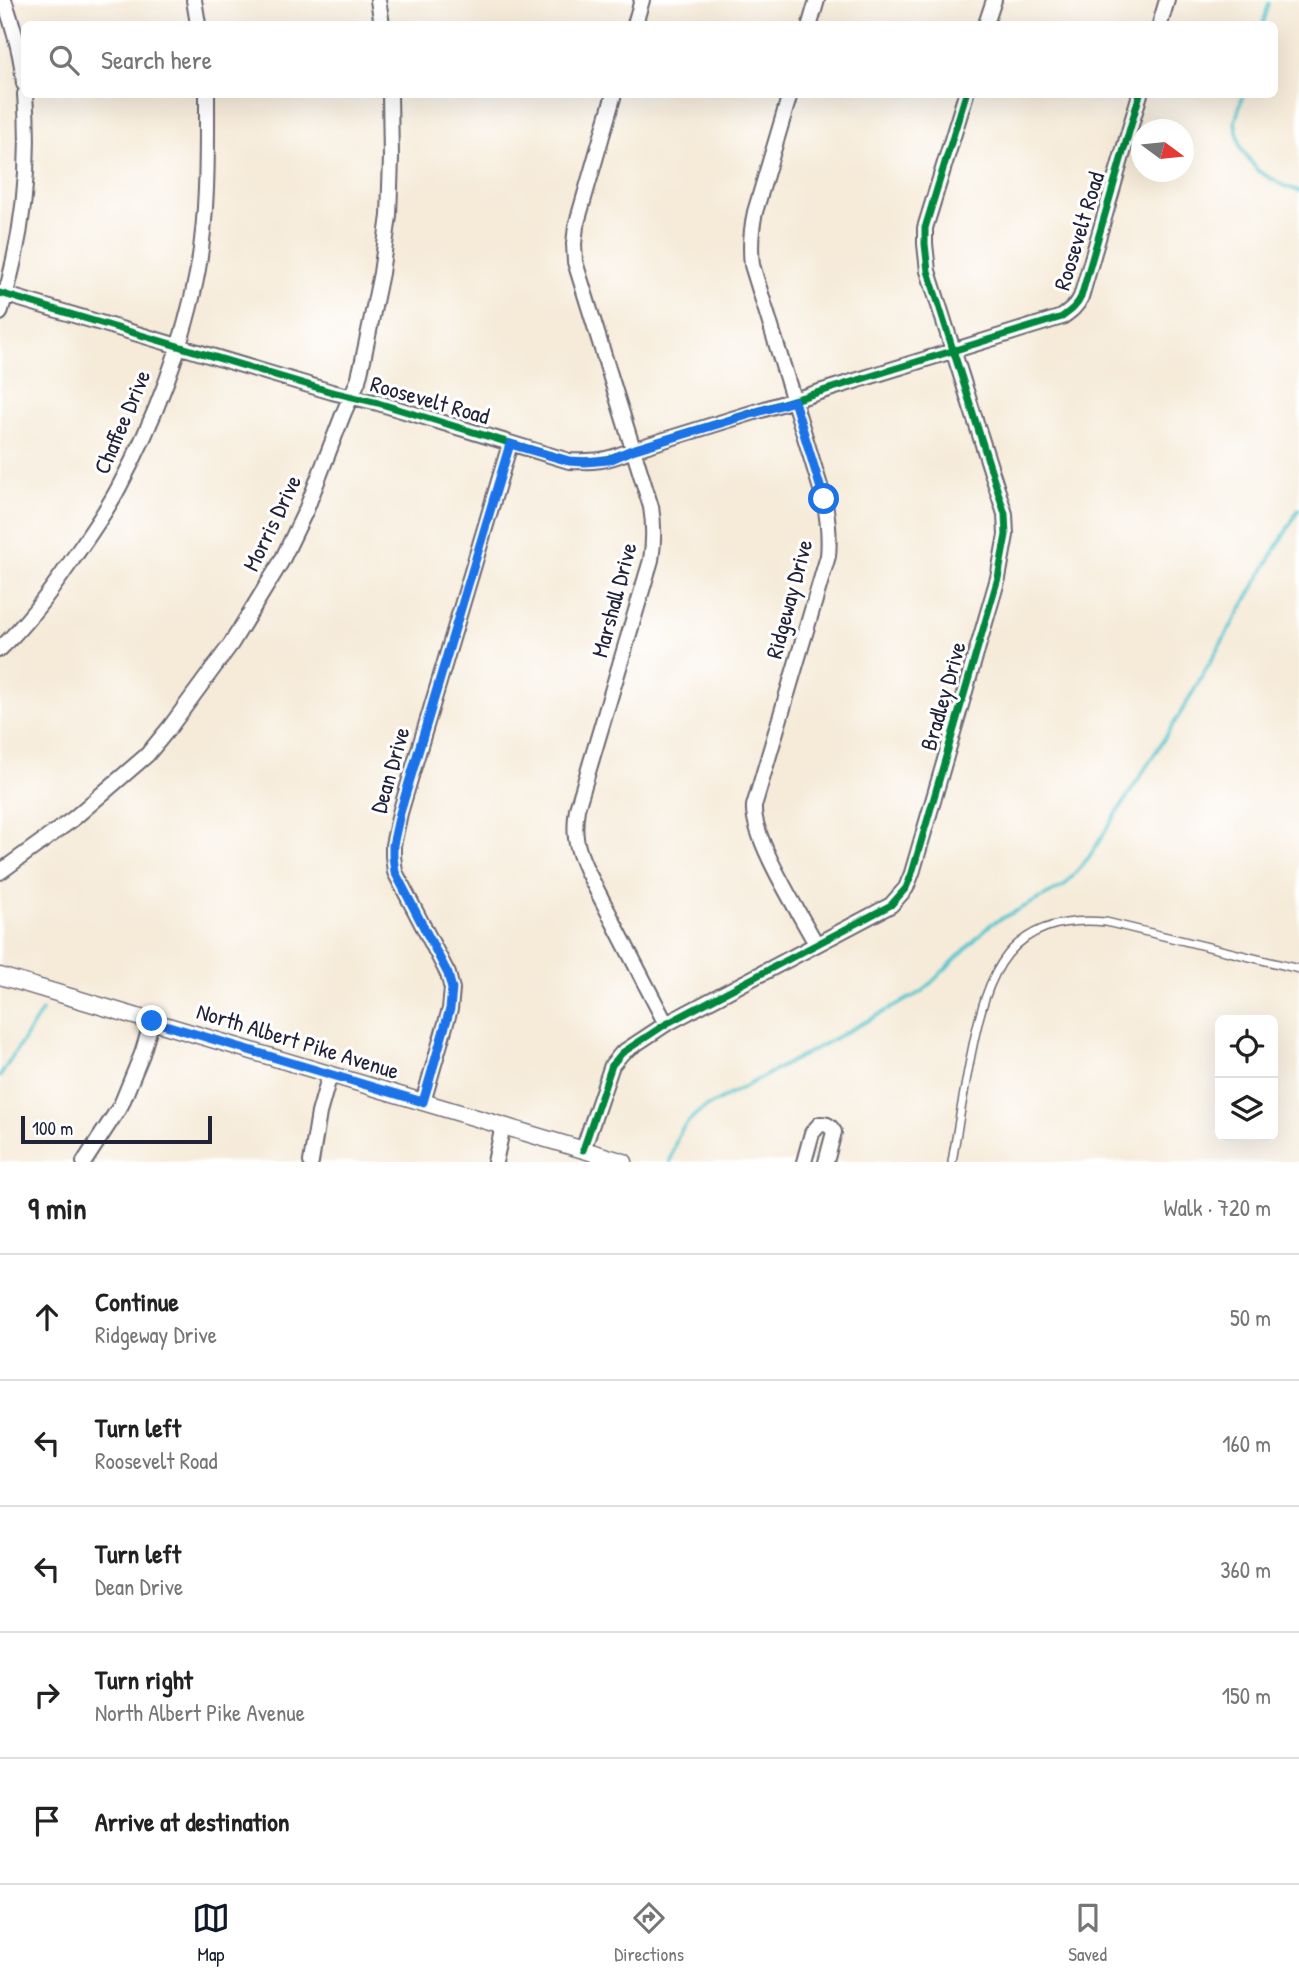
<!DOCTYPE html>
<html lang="en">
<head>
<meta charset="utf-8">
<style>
	body { margin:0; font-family:"Patrick Hand",sans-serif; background:#f2f2f2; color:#222 }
	.controls { position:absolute; right:21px; bottom:21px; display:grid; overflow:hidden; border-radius:10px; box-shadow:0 7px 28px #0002 }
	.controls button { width:63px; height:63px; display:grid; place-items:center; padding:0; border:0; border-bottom:2px solid #e0e0e0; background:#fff; color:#222; font:35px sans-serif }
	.compass { position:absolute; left:1131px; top:119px; width:63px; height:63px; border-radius:50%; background:#fff; box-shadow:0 7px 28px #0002; rotate:105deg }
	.scale { position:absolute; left:21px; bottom:18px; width:191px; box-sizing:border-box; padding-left:7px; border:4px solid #22223b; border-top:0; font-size:19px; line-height:24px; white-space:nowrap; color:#22223b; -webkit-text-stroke:5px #fff; paint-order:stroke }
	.stop { position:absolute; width:21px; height:21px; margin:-16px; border:5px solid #1a73e8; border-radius:50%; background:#fff }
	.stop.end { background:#1a73e8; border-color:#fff; box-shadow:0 2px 7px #0008 }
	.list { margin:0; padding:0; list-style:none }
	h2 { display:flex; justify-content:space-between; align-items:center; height:91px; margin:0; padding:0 28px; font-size:30px }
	h2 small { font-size:23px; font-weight:400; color:#767676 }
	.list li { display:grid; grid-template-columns:46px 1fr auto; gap:21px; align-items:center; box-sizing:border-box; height:126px; padding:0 28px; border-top:2px solid #e0e0e0 }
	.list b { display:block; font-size:26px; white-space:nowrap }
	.list p { margin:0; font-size:23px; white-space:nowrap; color:#767676 }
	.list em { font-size:23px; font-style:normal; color:#767676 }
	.icon { flex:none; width:38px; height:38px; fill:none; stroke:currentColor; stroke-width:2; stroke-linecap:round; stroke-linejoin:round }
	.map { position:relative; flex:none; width:1299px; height:1162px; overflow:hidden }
	.search { position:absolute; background:#fff; box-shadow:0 7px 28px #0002; left:21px; right:21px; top:21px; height:77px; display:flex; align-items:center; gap:18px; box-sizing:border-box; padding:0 24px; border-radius:10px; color:#767676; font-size:26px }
	.sheet { height:721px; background:#fff }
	nav { display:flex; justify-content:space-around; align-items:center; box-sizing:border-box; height:98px; border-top:2px solid #e0e0e0; background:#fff; font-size:19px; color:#767676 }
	nav a { display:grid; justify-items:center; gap:4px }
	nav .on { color:#111827 }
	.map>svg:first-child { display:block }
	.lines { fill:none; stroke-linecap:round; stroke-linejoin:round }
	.stream { stroke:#57c5ce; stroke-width:3.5 }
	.service-casing { stroke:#6c6872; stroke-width:10 }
	.minor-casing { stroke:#6c6872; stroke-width:18 }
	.tertiary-casing { stroke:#6c6872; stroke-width:19 }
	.service { stroke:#fff; stroke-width:7 }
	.minor { stroke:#fff; stroke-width:14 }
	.tertiary { stroke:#fff; stroke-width:16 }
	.cycleway-casing { stroke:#fff; stroke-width:11 }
	.cycleway { stroke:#00873e; stroke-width:7 }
	.route { stroke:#1a73e8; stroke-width:9 }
	.labels { text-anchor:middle; stroke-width:6; stroke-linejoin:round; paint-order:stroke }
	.street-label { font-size:23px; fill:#22223b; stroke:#fff }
</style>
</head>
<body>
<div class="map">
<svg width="1299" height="1162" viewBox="0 0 1299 1162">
	<rect width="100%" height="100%" fill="#fff"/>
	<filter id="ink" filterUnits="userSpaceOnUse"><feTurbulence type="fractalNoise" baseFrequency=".0143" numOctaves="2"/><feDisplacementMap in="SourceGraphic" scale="14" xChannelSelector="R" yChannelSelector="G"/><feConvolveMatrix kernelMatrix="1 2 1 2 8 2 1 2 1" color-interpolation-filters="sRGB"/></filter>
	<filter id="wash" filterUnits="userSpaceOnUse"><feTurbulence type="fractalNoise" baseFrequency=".00686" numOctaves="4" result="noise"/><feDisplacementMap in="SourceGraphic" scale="28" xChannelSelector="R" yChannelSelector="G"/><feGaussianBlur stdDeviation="1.57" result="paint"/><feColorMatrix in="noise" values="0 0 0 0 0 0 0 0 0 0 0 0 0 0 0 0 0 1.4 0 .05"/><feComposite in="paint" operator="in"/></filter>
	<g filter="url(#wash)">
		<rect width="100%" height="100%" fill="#f6ebd9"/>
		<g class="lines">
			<path class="stream" d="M1263,24L1269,3
				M1243,94L1235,122L1241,149L1258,171L1284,186L1299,191
				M0,1076L42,1011
				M670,1162C677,1135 679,1128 701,1110L923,991L991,924L1064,886L1089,857L1183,709L1299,509"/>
		</g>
	</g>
	<g filter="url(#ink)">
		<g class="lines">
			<defs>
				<path id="service" d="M952,1162C958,1126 964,1091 971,1055C987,973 1008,913 1106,922L1299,969"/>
				<path id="minor" d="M4,0C14,28 22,55 24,84
					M194,0L198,24
					M378,0L382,24
					M635,24L642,0
					M810,24L817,0
					M986,24L994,0
					M1160,24L1167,0
					M614,94L576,226L574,244L575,262L651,507C654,525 654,542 651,560L577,809C573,835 576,847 587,871L666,1024
					M790,94L755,212C751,230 750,247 752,265L824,499C828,519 830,536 828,556L754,806C752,839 799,912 816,944
					M0,293L332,392L378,403L569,461C596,462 607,461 632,450L1062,317C1071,311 1077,306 1081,297L1140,94
					M0,313C22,243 31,167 25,94
					M0,649C27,623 49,594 70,563C87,538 105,514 119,487C154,422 185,341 198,269C208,211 207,153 207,94
					M0,872L73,819L147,755L170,727L231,644L281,562L306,510L344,412L358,381L363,360L381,273L389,216L391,158L390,94
					M423,1102L450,1009L452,989L448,974L395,872L393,856V845L400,813L510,444
					M583,1150L612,1065L622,1053L666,1024L891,905L906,888L912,873L998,578L1006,535L1005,514L928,271L925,244V228L966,94
					M84,1162L121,1105L142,1054L152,1021
					M311,1162L319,1113L330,1074
					M495,1162L503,1126
					M804,1162L812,1133L820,1124C827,1124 830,1125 834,1132L826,1162"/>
				<path id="tertiary" d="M0,976L624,1162"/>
			</defs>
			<use href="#service" class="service-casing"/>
			<use href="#minor" class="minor-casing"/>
			<use href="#tertiary" class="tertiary-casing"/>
			<use href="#service" class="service"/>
			<use href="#minor" class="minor"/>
			<use href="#tertiary" class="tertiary"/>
			<defs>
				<path id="cycleway" d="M0,293L332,392L378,403L569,461C596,462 607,461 632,450L1062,317C1071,311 1077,306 1081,297L1140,94
					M583,1150L612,1065L622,1053L666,1024L891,905L906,888L912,873L998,578L1006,535L1005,514L928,271L925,244V228L966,94"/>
			</defs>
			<use href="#cycleway" class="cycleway-casing"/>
			<use href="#cycleway" class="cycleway"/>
		</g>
	</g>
	<g class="lines" filter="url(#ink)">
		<path class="route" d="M152,1021L423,1102L450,1009L452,989L448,974L395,872L393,856V845L400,813L510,444L569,461L585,462L609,460L632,450L794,401L824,499"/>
	</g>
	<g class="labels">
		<g class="street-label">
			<text transform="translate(1079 231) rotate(-73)" y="8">Roosevelt Road</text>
			<text transform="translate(430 400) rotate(16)" y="8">Roosevelt Road</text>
			<text transform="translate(122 422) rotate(-67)" y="8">Chaffee Drive</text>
			<text transform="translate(272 523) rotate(-64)" y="8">Morris Drive</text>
			<text transform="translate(789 599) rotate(-75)" y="8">Ridgeway Drive</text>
			<text transform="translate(614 600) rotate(-75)" y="8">Marshall Drive</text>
			<text transform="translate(943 696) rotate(-74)" y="8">Bradley Drive</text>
			<text transform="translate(390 770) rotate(-74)" y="8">Dean Drive</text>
			<text transform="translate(298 1041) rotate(17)" y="8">North Albert Pike Avenue</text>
		</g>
	</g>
</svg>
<div class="controls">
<button><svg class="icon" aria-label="locate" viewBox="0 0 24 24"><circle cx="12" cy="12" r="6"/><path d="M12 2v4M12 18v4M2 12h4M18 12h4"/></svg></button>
<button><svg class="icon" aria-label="layers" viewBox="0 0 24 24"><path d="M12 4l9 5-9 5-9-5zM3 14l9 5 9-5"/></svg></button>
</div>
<svg class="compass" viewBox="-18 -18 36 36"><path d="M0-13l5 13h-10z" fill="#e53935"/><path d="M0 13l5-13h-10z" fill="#767676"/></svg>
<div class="scale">100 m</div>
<div class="stop" style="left:824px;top:499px"></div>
<div class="stop end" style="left:152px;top:1021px"></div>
<div class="search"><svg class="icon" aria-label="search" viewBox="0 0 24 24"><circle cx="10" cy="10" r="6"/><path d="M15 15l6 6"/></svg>Search here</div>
</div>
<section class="sheet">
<h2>9 min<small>Walk · 720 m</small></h2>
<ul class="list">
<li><svg class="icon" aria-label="ahead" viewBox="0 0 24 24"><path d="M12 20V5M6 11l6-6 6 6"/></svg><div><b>Continue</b><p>Ridgeway Drive</p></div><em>50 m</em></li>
<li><svg class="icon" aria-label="left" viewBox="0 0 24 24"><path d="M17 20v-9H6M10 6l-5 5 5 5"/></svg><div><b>Turn left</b><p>Roosevelt Road</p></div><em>160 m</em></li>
<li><svg class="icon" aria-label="left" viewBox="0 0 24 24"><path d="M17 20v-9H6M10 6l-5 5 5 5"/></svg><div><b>Turn left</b><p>Dean Drive</p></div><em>360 m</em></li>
<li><svg class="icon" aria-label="right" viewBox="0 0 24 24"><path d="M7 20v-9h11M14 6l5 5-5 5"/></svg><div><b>Turn right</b><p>North Albert Pike Avenue</p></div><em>150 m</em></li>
<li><svg class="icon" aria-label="arrive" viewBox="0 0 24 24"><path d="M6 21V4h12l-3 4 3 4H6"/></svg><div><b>Arrive at destination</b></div></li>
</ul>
</section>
<nav>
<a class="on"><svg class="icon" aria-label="map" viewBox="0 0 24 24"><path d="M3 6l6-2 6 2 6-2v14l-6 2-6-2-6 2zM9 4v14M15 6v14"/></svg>Map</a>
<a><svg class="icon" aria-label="directions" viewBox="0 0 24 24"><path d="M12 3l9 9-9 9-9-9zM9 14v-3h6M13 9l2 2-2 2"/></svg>Directions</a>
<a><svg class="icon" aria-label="saved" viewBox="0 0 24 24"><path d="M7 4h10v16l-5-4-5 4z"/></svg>Saved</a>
</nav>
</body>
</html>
